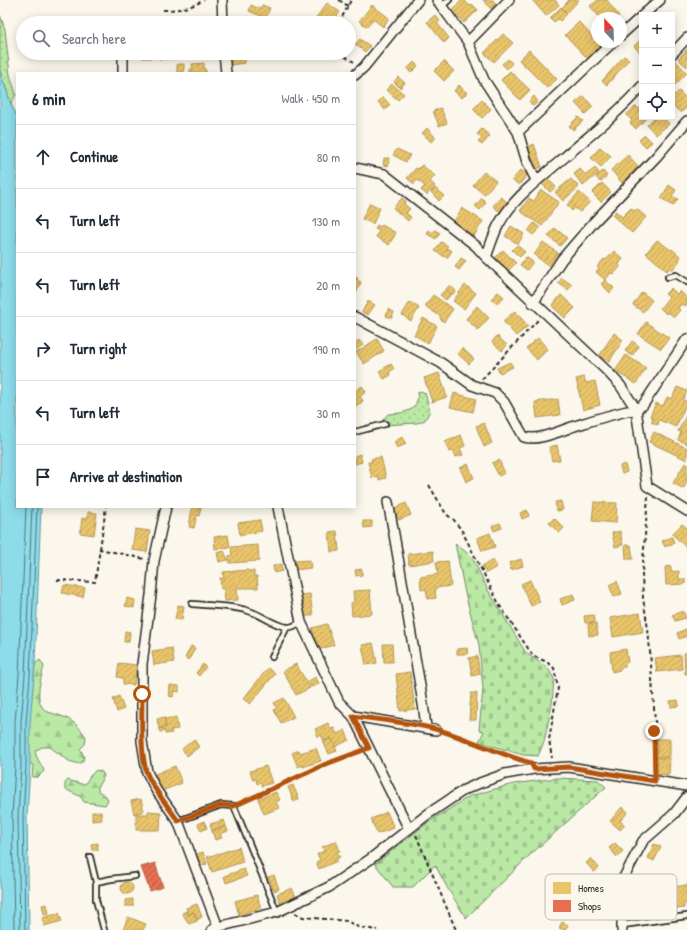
<!DOCTYPE html>
<html lang="en">
<head>
<meta charset="utf-8">
<style>
	body { margin:0; font-family:"Patrick Hand",sans-serif; background:#f2f2f3; color:#1f2937 }
	.controls { position:absolute; right:12px; top:12px; display:grid; overflow:hidden; border-radius:0px; box-shadow:0 2px 10px #0003 }
	.controls button { width:36px; height:36px; display:grid; place-items:center; padding:0; border:0; border-bottom:1px solid #e0e1e3; background:#fff; color:#1f2937; font:20px sans-serif }
	.compass { position:absolute; left:591px; top:12px; width:36px; height:36px; border-radius:50%; background:#fff; box-shadow:0 2px 10px #0003; rotate:338deg }
	.stop { position:absolute; width:12px; height:12px; margin:-9px; border:3px solid #b45309; border-radius:50%; background:#fff }
	.stop.end { background:#b45309; border-color:#fff; box-shadow:0 1px 4px #0008 }
	.list { margin:0; padding:0; list-style:none }
	h2 { display:flex; justify-content:space-between; align-items:center; height:52px; margin:0; padding:0 16px; font-size:17px }
	h2 small { font-size:13px; font-weight:400; color:#747a83 }
	.list li { display:grid; grid-template-columns:26px 1fr auto; gap:12px; align-items:center; box-sizing:border-box; height:64px; padding:0 16px; border-top:1px solid #e0e1e3 }
	.list b { display:block; font-size:15px; white-space:nowrap }
	.list em { font-size:13px; font-style:normal; color:#747a83 }
	.icon { flex:none; width:22px; height:22px; fill:none; stroke:currentColor; stroke-width:2; stroke-linecap:round; stroke-linejoin:round }
	.map { position:relative; flex:none; width:687px; height:930px; overflow:hidden }
	.search { position:absolute; background:#fff; box-shadow:0 2px 10px #0003; left:16px; top:16px; width:340px; height:44px; display:flex; align-items:center; gap:10px; box-sizing:border-box; padding:0 14px; border-radius:22px; color:#747a83; font-size:15px }
	.panel { position:absolute; background:#fff; box-shadow:0 2px 10px #0003; left:16px; top:72px; width:340px; height:436px; border-radius:0px }
	.map>svg:first-child { display:block }
	.grass { fill:url(#grass-dots); stroke:#728a68 }
	.forest { fill:url(#forest-firs); stroke:#728a68 }
	.cemetery { fill:url(#cemetery-stones); stroke:#728a68 }
	.water { fill:#8ddcea; stroke:#66959e }
	.homes { fill:url(#homes-hatch); stroke:#b09657 }
	.shops { fill:url(#shops-hatch); stroke:#af5b46 }
	.lines { fill:none; stroke-linecap:round; stroke-linejoin:round }
	.shore { stroke:#527277; stroke-width:1 }
	.lane-casing { stroke:#2b2b2b; stroke-width:8 }
	.street-casing { stroke:#2b2b2b; stroke-width:12 }
	.path { stroke:#2b2b2b; stroke-width:2; stroke-dasharray:4 3; stroke-linecap:butt }
	.lane { stroke:#fbf7ec; stroke-width:4.5 }
	.street { stroke:#fbf7ec; stroke-width:9 }
	.route { stroke:#b45309; stroke-width:5 }
	.key { fill:#fbf7ec; stroke:#bdbab2; stroke-width:1 }
	.key-label { font-size:11px; fill:#2b2b2b }
</style>
</head>
<body>
<div class="map">
<svg width="687" height="930" viewBox="0 0 687 930">
	<defs>
		<pattern id="grass-dots" width="8" height="8" patternUnits="userSpaceOnUse"><rect width="8" height="8" fill="#bae8a5"/><path d="M2 2h.1M6 6h.1" fill="none" stroke="#a0c78e" stroke-width="1.8" stroke-linecap="round"/></pattern>
		<pattern id="forest-firs" width="22" height="20" patternUnits="userSpaceOnUse"><rect width="22" height="20" fill="#bae8a5"/><path d="M5 1l3.5 6h-7zM16 11l3.5 6h-7z" fill="#a0c78e"/></pattern>
		<pattern id="cemetery-stones" width="16" height="16" patternUnits="userSpaceOnUse"><rect width="16" height="16" fill="#bae8a5"/><path d="M2 7V4a2 2 0 0 1 4 0v3zM10 15v-3a2 2 0 0 1 4 0v3z" fill="#a0c78e"/></pattern>
		<pattern id="homes-hatch" width="6" height="6" patternUnits="userSpaceOnUse"><rect width="6" height="6" fill="#e9c46a"/><path d="M-1 1l2-2M0 6l6-6M5 7l2-2" fill="none" stroke="#c8a95c"/></pattern>
		<pattern id="shops-hatch" width="6" height="6" patternUnits="userSpaceOnUse"><rect width="6" height="6" fill="#e76f51"/><path d="M-1 1l2-2M0 6l6-6M5 7l2-2" fill="none" stroke="#bb5b43"/></pattern>
	</defs>
	<rect width="100%" height="100%" fill="#fbf7ec"/>
	<filter id="ink" filterUnits="userSpaceOnUse"><feTurbulence type="fractalNoise" baseFrequency=".025" numOctaves="2"/><feDisplacementMap in="SourceGraphic" scale="8" xChannelSelector="R" yChannelSelector="G"/><feConvolveMatrix kernelMatrix="1 2 1 2 8 2 1 2 1" color-interpolation-filters="sRGB"/></filter>
	<g filter="url(#ink)">
		<path class="grass" d="M0,15L5,29L10,75L16,94L11,104L0,71Z
			M421,391L425,393L430,411L425,420L417,423L384,425L382,421L388,414C405,413 418,412 418,392Z"/>
		<path class="forest" d="M40,660L44,666C41,679 32,704 48,712C54,714 60,715 66,718C75,722 81,729 86,737L85,744L80,749L84,756L83,761L79,764L69,761L50,747H42L35,751C36,758 42,765 44,771L38,777H32L33,765L26,761L22,744L34,676L35,664Z
			M96,770L102,772L104,776L98,786V791L106,796L108,800L105,805L84,802L81,797L65,789V783L68,780L81,784H85L90,776Z"/>
		<path class="cemetery" d="M455,543L472,557L488,590L526,653L548,668L554,679L552,704L544,742L538,756L523,755L479,742L484,731L479,730L483,689L479,645L465,593Z
			M557,778L598,780L606,787L530,855L466,918L448,889L435,865L413,887H393L375,864L430,821L470,796L513,784Z"/>
		<path class="water" d="M0,71L11,104L17,116V507H41L35,664L30,722V766L27,816L29,930H0Z"/>
		<path class="homes" d="M462,0H464L470,6L472,4L478,10L464,23L452,10Z
			M483,0H493L496,4L491,9Z
			M532,0H555L559,5L546,16Z
			M569,0H579L567,13L562,8Z
			M598,0H607L619,16L616,18H600L590,6Z
			M327,3L340,12L332,23L325,22L321,23L315,19Z
			M251,5L260,9L262,5L270,8L266,18L249,11Z
			M372,5L389,18L383,27L373,19L367,27L359,21Z
			M561,7L567,14L560,21L558,19L554,22L550,18Z
			M435,15L440,21L437,23L449,38L444,43L427,22Z
			M579,22L602,47L588,59L565,35Z
			M503,34L513,43L494,62L484,53Z
			M642,38V55L634,46Z
			M360,39L370,46L365,52L355,44Z
			M687,49V67L678,59Z
			M529,50L557,79L547,88L519,60Z
			M143,53H155V58H143Z
			M159,53H172V59H159Z
			M229,53H245V63L230,65Z
			M624,56L629,59L607,85L602,81Z
			M508,59L512,63L507,69L502,64Z
			M675,60L687,73L672,88V63Z
			M444,61L454,71L444,81L434,71Z
			M414,62L418,66L411,73L407,69Z
			M204,63V70H206V73H190V69H193L192,64Z
			M177,64H184V73H177Z
			M510,71L530,90L520,100L501,80Z
			M398,77L405,83L400,88L394,82Z
			M392,84L404,94L398,100L386,90Z
			M459,85L467,93L462,98L454,91Z
			M679,91L687,99V107L681,113L672,105V93L675,95Z
			M534,96L538,102L533,106L529,101Z
			M584,96L593,107L585,114L575,103Z
			M383,97L390,105L385,110L378,102Z
			M482,100L491,109L482,118L473,109Z
			M636,106L639,109L642,106V117H647L636,129L630,123L632,120L626,115Z
			M441,108L447,123L439,126L433,111Z
			M578,117L583,121L573,130L569,126Z
			M655,117H663L669,124L656,135L647,125Z
			M427,128L436,138L431,142L422,133Z
			M482,129L490,136L482,145L478,142L482,138L477,134Z
			M645,135L652,142L646,147L639,140Z
			M534,144L542,167L536,169L528,147Z
			M600,147L611,156L601,167L591,158Z
			M397,149L410,155L406,162L393,155Z
			M628,155L639,167L622,183L611,170Z
			M384,158H389L388,166L383,165Z
			M422,165L435,176L430,181L435,186L427,195L421,190L425,186L417,180L414,184L407,178L416,168L418,169Z
			M595,168L599,173L583,186L574,174L580,169L586,175Z
			M521,170L527,175L519,185L512,180Z
			M603,171L607,176L600,182L596,177Z
			M484,172L496,181L484,195L473,185Z
			M547,178L556,187L550,192L541,183Z
			M571,179L579,187L563,201L555,192Z
			M602,183L611,192L601,202L592,193Z
			M669,185L676,190L672,196L678,199L673,206L661,198Z
			M435,188L444,196L439,201L431,192Z
			M541,190L559,202L542,226L520,211L529,198L534,201Z
			M579,192L590,202L580,212L575,208L572,211L567,205Z
			M501,197L507,202L500,212L493,206Z
			M402,198L406,201L404,204L410,209L406,213L411,217L408,221L393,208Z
			M482,198L486,202L480,210L475,206Z
			M370,203L380,208L373,224L362,219Z
			M462,208L483,221L474,236L453,223Z
			M631,208L634,211L637,209L646,217L632,233L612,215L616,211L622,217Z
			M534,223L540,228L533,235L528,231Z
			M377,225L381,227L382,225L396,233L389,245L376,237L379,231L375,229Z
			M511,226L524,234L518,244L505,236Z
			M555,228L567,238L560,246L548,236Z
			M429,230L433,233L435,230L440,233L436,239L427,234Z
			M657,240L671,250L672,249L681,257L679,259L680,260L672,270L670,268L667,271L646,253Z
			M441,242L448,246L446,248L452,251L447,258L435,251Z
			M543,242L558,253L549,266L534,255Z
			M517,245L525,252L520,257L512,250Z
			M503,250L516,263L506,273L493,260Z
			M614,251L623,259L619,264L620,267L614,274L611,273L605,280L596,272L599,268L597,267L604,259L606,260Z
			M526,257L533,262L527,270L520,265Z
			M461,258L466,261L459,270L455,267Z
			M355,277L358,278L357,280L361,282L356,294L355,293Z
			M562,278L572,285L568,290L558,283Z
			M605,280L614,288L610,293L601,284Z
			M450,285L456,291L452,295L446,289Z
			M465,285L476,293L464,309L453,301Z
			M671,288L677,294L680,291L687,298V304L685,306L682,304L678,308L680,310L674,317L668,312L666,314L660,308L669,297L665,294Z
			M446,289L451,294L446,300L440,295Z
			M498,292L504,297L497,304L491,299Z
			M642,292L652,300L643,312L633,305Z
			M433,295L453,309L444,322L440,319L441,317L425,306Z
			M561,295L575,308L565,318L552,306Z
			M368,301L375,305L368,315L362,312Z
			M410,302L419,308L411,321L402,315Z
			M477,306L489,318L478,330L466,319Z
			M388,309L394,312L392,318L386,316Z
			M515,311L528,326L516,336L503,321Z
			M423,318L437,326L428,343L414,335Z
			M646,322L669,338L661,349L638,334Z
			M614,333L623,340L609,362L599,356Z
			M497,336L507,345L502,351L492,342Z
			M538,338L548,349L537,360L526,348Z
			M377,339L384,351L364,364L356,352Z
			M359,340L363,345L355,350V343Z
			M632,341L639,346L632,356L625,351Z
			M462,348L474,359L469,364L457,353Z
			M626,355L646,368L636,384L615,371Z
			M510,362L513,367L500,373L497,368Z
			M391,364L394,369L389,372L391,375L384,379L379,371Z
			M439,373L447,397L432,402L424,378Z
			M584,377L586,383L595,381L600,405L583,410L576,379Z
			M362,386L366,392L360,396L363,401L356,407L355,391Z
			M677,387L687,391L683,400L687,402L676,427L659,420L658,425L651,422L653,418L650,416L656,403L663,406L667,397L672,399Z
			M454,393L476,399L473,412L450,407Z
			M558,399L560,415L537,418L535,402Z
			M687,414V444L678,440L681,432L678,431Z
			M484,423L492,443L484,447L476,426Z
			M654,432L687,448V460L649,442Z
			M461,435L465,446L460,448L463,455L456,457L453,451L449,452L445,442Z
			M402,437L406,444L397,448L394,442Z
			M557,445L560,460L552,461L549,447Z
			M360,454L362,462L355,464V456Z
			M381,457L386,478L379,480L378,476L372,478L368,462H372L371,459Z
			M499,460L505,473L499,476L492,463Z
			M685,463L687,464V482L683,489L673,483Z
			M468,464L474,478L466,482L460,468Z
			M625,464L627,472L622,474L620,466Z
			M561,501L563,510L557,511L555,502Z
			M594,502L617,503L616,523L592,521Z
			M406,503L411,515L399,520L394,509Z
			M192,507H201L199,516L197,515L194,528L189,527Z
			M527,510L529,516L522,519L520,513Z
			M88,512L97,513L94,535L80,533L82,518L87,519Z
			M554,518L564,528L559,533L549,523Z
			M260,520L262,531L240,535L238,523Z
			M363,521H372V527L364,528Z
			M500,523L502,528L494,531L492,526Z
			M682,524L687,528V548L672,534Z
			M135,529L150,531L147,552L132,550Z
			M337,531L339,551L331,552L329,532Z
			M620,531L623,545L615,547L612,533Z
			M490,533L495,547L482,551L477,538Z
			M228,535L230,547L215,549L214,537Z
			M672,537L674,543L665,547L662,541Z
			M258,545L259,561L229,563V556L232,555L231,547Z
			M625,545H631L633,559H626Z
			M224,551L228,560L219,562L217,553Z
			M433,551L434,561L409,565L408,554Z
			M521,559L523,566L511,570L509,563Z
			M310,560L311,568L295,570V561Z
			M493,560L497,567L486,573L482,566Z
			M448,561L451,586L435,588L436,598L428,599L426,589L421,590L420,577L438,574L436,562Z
			M281,564L282,571L274,573L273,566Z
			M671,566V572L679,571V579H685V584L666,585L665,567Z
			M362,569V575L356,576L355,570Z
			M248,570V571H254V576H257L258,588H237L238,600L225,601L224,588L221,589L220,578H224L223,572Z
			M530,580L540,602L531,606L521,584Z
			M617,581L622,594L614,597L609,585Z
			M64,585L85,588L83,597L62,593Z
			M370,590L372,614L352,616L351,603L354,602L353,591Z
			M310,594L313,615L303,617L301,595Z
			M573,594L575,600L562,605L560,599Z
			M127,598L135,600L134,608L125,606Z
			M178,605L184,606L182,620L175,619Z
			M683,611L686,618L675,621L672,615Z
			M640,613L643,632L613,637L610,618Z
			M594,615L595,622L585,623L584,616Z
			M596,623L598,635L589,636L588,624Z
			M327,624L334,645L318,650L312,628Z
			M686,629L687,636L679,639L677,633Z
			M125,631L130,632L129,642H124Z
			M373,643L377,663L366,665L362,645Z
			M383,644H392L393,662H384Z
			M191,646L195,648L189,660L185,658Z
			M172,648L174,662L154,665L152,651Z
			M467,648L468,654H457V649Z
			M626,649L628,662L625,663V667L619,668L620,670L612,672L610,652Z
			M684,653H687V674H685Z
			M681,655L682,669L657,672L655,658Z
			M477,656L480,674L472,676L469,658Z
			M119,663L137,665L134,685L123,684V678L117,677Z
			M203,664L206,667L199,676L196,673Z
			M296,664L310,688L296,695L283,671Z
			M268,668L275,674L250,704L243,699Z
			M410,672L415,709L400,711L396,674Z
			M316,677L319,684L311,687L308,681Z
			M170,685L179,686V692L174,691L173,697L169,696Z
			M471,693H477L476,720H469Z
			M119,696L124,709L117,712L113,699Z
			M284,698L294,717L281,723L274,710L277,708L274,703Z
			M678,700L679,706L671,707L670,701Z
			M164,717L166,727L159,729L157,719Z
			M176,717L178,729L171,730L172,733L165,734V731L160,732L159,729L166,727L165,719Z
			M328,723L331,729L334,728L337,734L345,730L349,740L335,747L331,738L324,741L321,735L318,737L315,729Z
			M331,738L337,751L329,754L323,742Z
			M194,739L199,747L187,756L182,749Z
			M657,739H670V757H657Z
			M316,748L321,761L303,767V765L298,767L292,753L299,750L300,753Z
			M657,758H670L669,775L657,774Z
			M175,766L182,783L162,791L155,774Z
			M266,766L272,783L262,786L261,782L257,784L256,779L253,780L250,771Z
			M293,785L299,799L294,802L288,787Z
			M276,792L280,800L276,802L279,808L264,814L258,799Z
			M141,799L144,811L134,814L131,801Z
			M622,807L628,812L620,821L625,825L620,830L610,821Z
			M148,811L161,812L160,830H136V814H148Z
			M92,812H101L102,820L92,821Z
			M387,812L394,828L377,834L371,819Z
			M224,820L226,826L212,831L210,824Z
			M204,821L207,828L201,831L198,824Z
			M226,826L228,831L220,834L222,838L215,840L212,831Z
			M336,841L340,851L337,852L340,857L336,859L337,861L319,869L316,862L320,860L317,854L324,851L322,847Z
			M98,843V850H92L91,844Z
			M615,843L623,851L617,857L609,848Z
			M654,844L661,847L654,861L648,858Z
			M239,847L243,862L212,872L207,857Z
			M203,852L207,864L200,866L196,854Z
			M591,858L599,868L594,872L586,863Z
			M244,869L247,876L226,883L224,876Z
			M274,875L279,889L274,891L268,877Z
			M121 888a6 6 0 1 1 12 0a6 6 0 1 1-12 0Z
			M687,885V903L684,904V908L676,909L675,902H673L672,887Z
			M292,888L296,897L280,903L277,894Z
			M257,895L261,908L239,915L235,901Z
			M133,899V906H125V900Z
			M47,904L49,913L44,914L42,905Z
			M197,904L202,917L197,920L194,912L188,915L186,908Z
			M187,911L188,915L194,912L197,921L189,924L182,913Z
			M59,913L62,921L44,926L42,918Z
			M128,917L146,924L143,930H123Z
			M562,922L568,925L565,930L559,928Z"/>
		<path class="shops" d="M155,863L163,887L150,891L141,867Z"/>
		<g class="lines">
			<path class="shore" d="M14,930L12,816L15,766V722L19,675L26,507
				M20,930L18,816L21,766V722L25,675L32,507
				M25,930L23,816L26,766V722L30,676L37,507"/>
			<defs>
				<path id="lane" d="M442,6L449,0
					M668,277L676,275L687,282
					M355,432L385,424
					M192,604C211,606 231,605 249,611C262,615 273,625 286,627C292,628 296,625 301,622
					M272,657L287,627
					M178,821L221,805L234,806L277,912
					M90,857L96,882V900L104,930
					M96,882L111,879L135,876
					M623,925L687,916"/>
				<path id="street" d="M222,0L223,23
					M437,0L468,42L484,80L518,132L527,162L536,180
					M643,15L660,0
					M621,35L642,16
					M468,42L509,0
					M224,53L226,73
					M672,54L687,38
					M123,73V53
					M355,75L364,67L418,0
					M518,132L613,42
					M355,168L384,174L476,246L486,257L607,371L620,385L636,409L647,486L687,511
					M486,257C490,247 493,236 498,226C512,199 537,181 559,162C587,138 617,114 642,86
					M533,303L562,259L594,222L656,157L687,121
					M355,317L441,363L472,385L495,393L504,402L524,437C539,442 566,428 581,424C599,418 618,413 636,409L643,405L687,339
					M388,502C397,548 404,594 412,640C417,669 423,698 426,727
					M166,507L154,561L151,595L142,664V741L147,772L156,790L178,821L218,927
					M278,507L301,622L339,702L353,716L409,829
					M353,716L436,730
					M212,930L218,927L277,912L329,887L369,860L428,814L464,790L480,783L505,774L534,769L569,767L687,786
					M622,930V898L623,879L643,841L674,814L687,797"/>
			</defs>
			<use href="#lane" class="lane-casing"/>
			<use href="#street" class="street-casing"/>
			<path class="path" d="M339,0L348,6
				M163,10C179,10 190,8 204,0
				M339,23L351,0
				M339,53L354,62
				M482,379L538,320
				M429,485L446,514L454,520L462,531L500,606L533,656L547,662L554,668L558,688L549,740L552,758
				M648,497L642,574L643,598L648,629L650,651L655,722V772
				M100,549L106,507
				M57,580L95,582L100,549L145,559
				M445,732L522,761
				M240,803L326,764L361,751
				M416,835L456,930
				M295,913L303,917L347,921L358,927L377,930"/>
			<use href="#lane" class="lane"/>
			<use href="#street" class="street"/>
		</g>
	</g>
	<g class="lines" filter="url(#ink)">
		<path class="route" d="M142,694C142,718 140,748 146,771C151,787 169,807 178,821L221,805L234,806L326,764L369,748L353,716C380,720 409,722 435,729C468,738 498,754 531,763L534,769L569,767L655,781L654,731"/>
	</g>
	<rect x="545" y="874" width="132" height="46" rx="6" class="key"/>
	<rect x="553" y="882" width="18" height="12" fill="#e9c46a"/>
	<rect x="553" y="900" width="18" height="12" fill="#e76f51"/>
	<g class="key-label">
		<text x="578" y="892">Homes</text>
		<text x="578" y="910">Shops</text>
	</g>
</svg>
<div class="controls">
<button>+</button>
<button>−</button>
<button><svg class="icon" aria-label="locate" viewBox="0 0 24 24"><circle cx="12" cy="12" r="6"/><path d="M12 2v4M12 18v4M2 12h4M18 12h4"/></svg></button>
</div>
<svg class="compass" viewBox="-18 -18 36 36"><path d="M0-13l5 13h-10z" fill="#e53935"/><path d="M0 13l5-13h-10z" fill="#747a83"/></svg>
<div class="stop" style="left:142px;top:694px"></div>
<div class="stop end" style="left:654px;top:731px"></div>
<div class="search"><svg class="icon" aria-label="search" viewBox="0 0 24 24"><circle cx="10" cy="10" r="6"/><path d="M15 15l6 6"/></svg>Search here</div>
<section class="panel">
<h2>6 min<small>Walk · 450 m</small></h2>
<ul class="list">
<li><svg class="icon" aria-label="ahead" viewBox="0 0 24 24"><path d="M12 20V5M6 11l6-6 6 6"/></svg><div><b>Continue</b></div><em>80 m</em></li>
<li><svg class="icon" aria-label="left" viewBox="0 0 24 24"><path d="M17 20v-9H6M10 6l-5 5 5 5"/></svg><div><b>Turn left</b></div><em>130 m</em></li>
<li><svg class="icon" aria-label="left" viewBox="0 0 24 24"><path d="M17 20v-9H6M10 6l-5 5 5 5"/></svg><div><b>Turn left</b></div><em>20 m</em></li>
<li><svg class="icon" aria-label="right" viewBox="0 0 24 24"><path d="M7 20v-9h11M14 6l5 5-5 5"/></svg><div><b>Turn right</b></div><em>190 m</em></li>
<li><svg class="icon" aria-label="left" viewBox="0 0 24 24"><path d="M17 20v-9H6M10 6l-5 5 5 5"/></svg><div><b>Turn left</b></div><em>30 m</em></li>
<li><svg class="icon" aria-label="arrive" viewBox="0 0 24 24"><path d="M6 21V4h12l-3 4 3 4H6"/></svg><div><b>Arrive at destination</b></div></li>
</ul>
</section>
</div>
</body>
</html>
